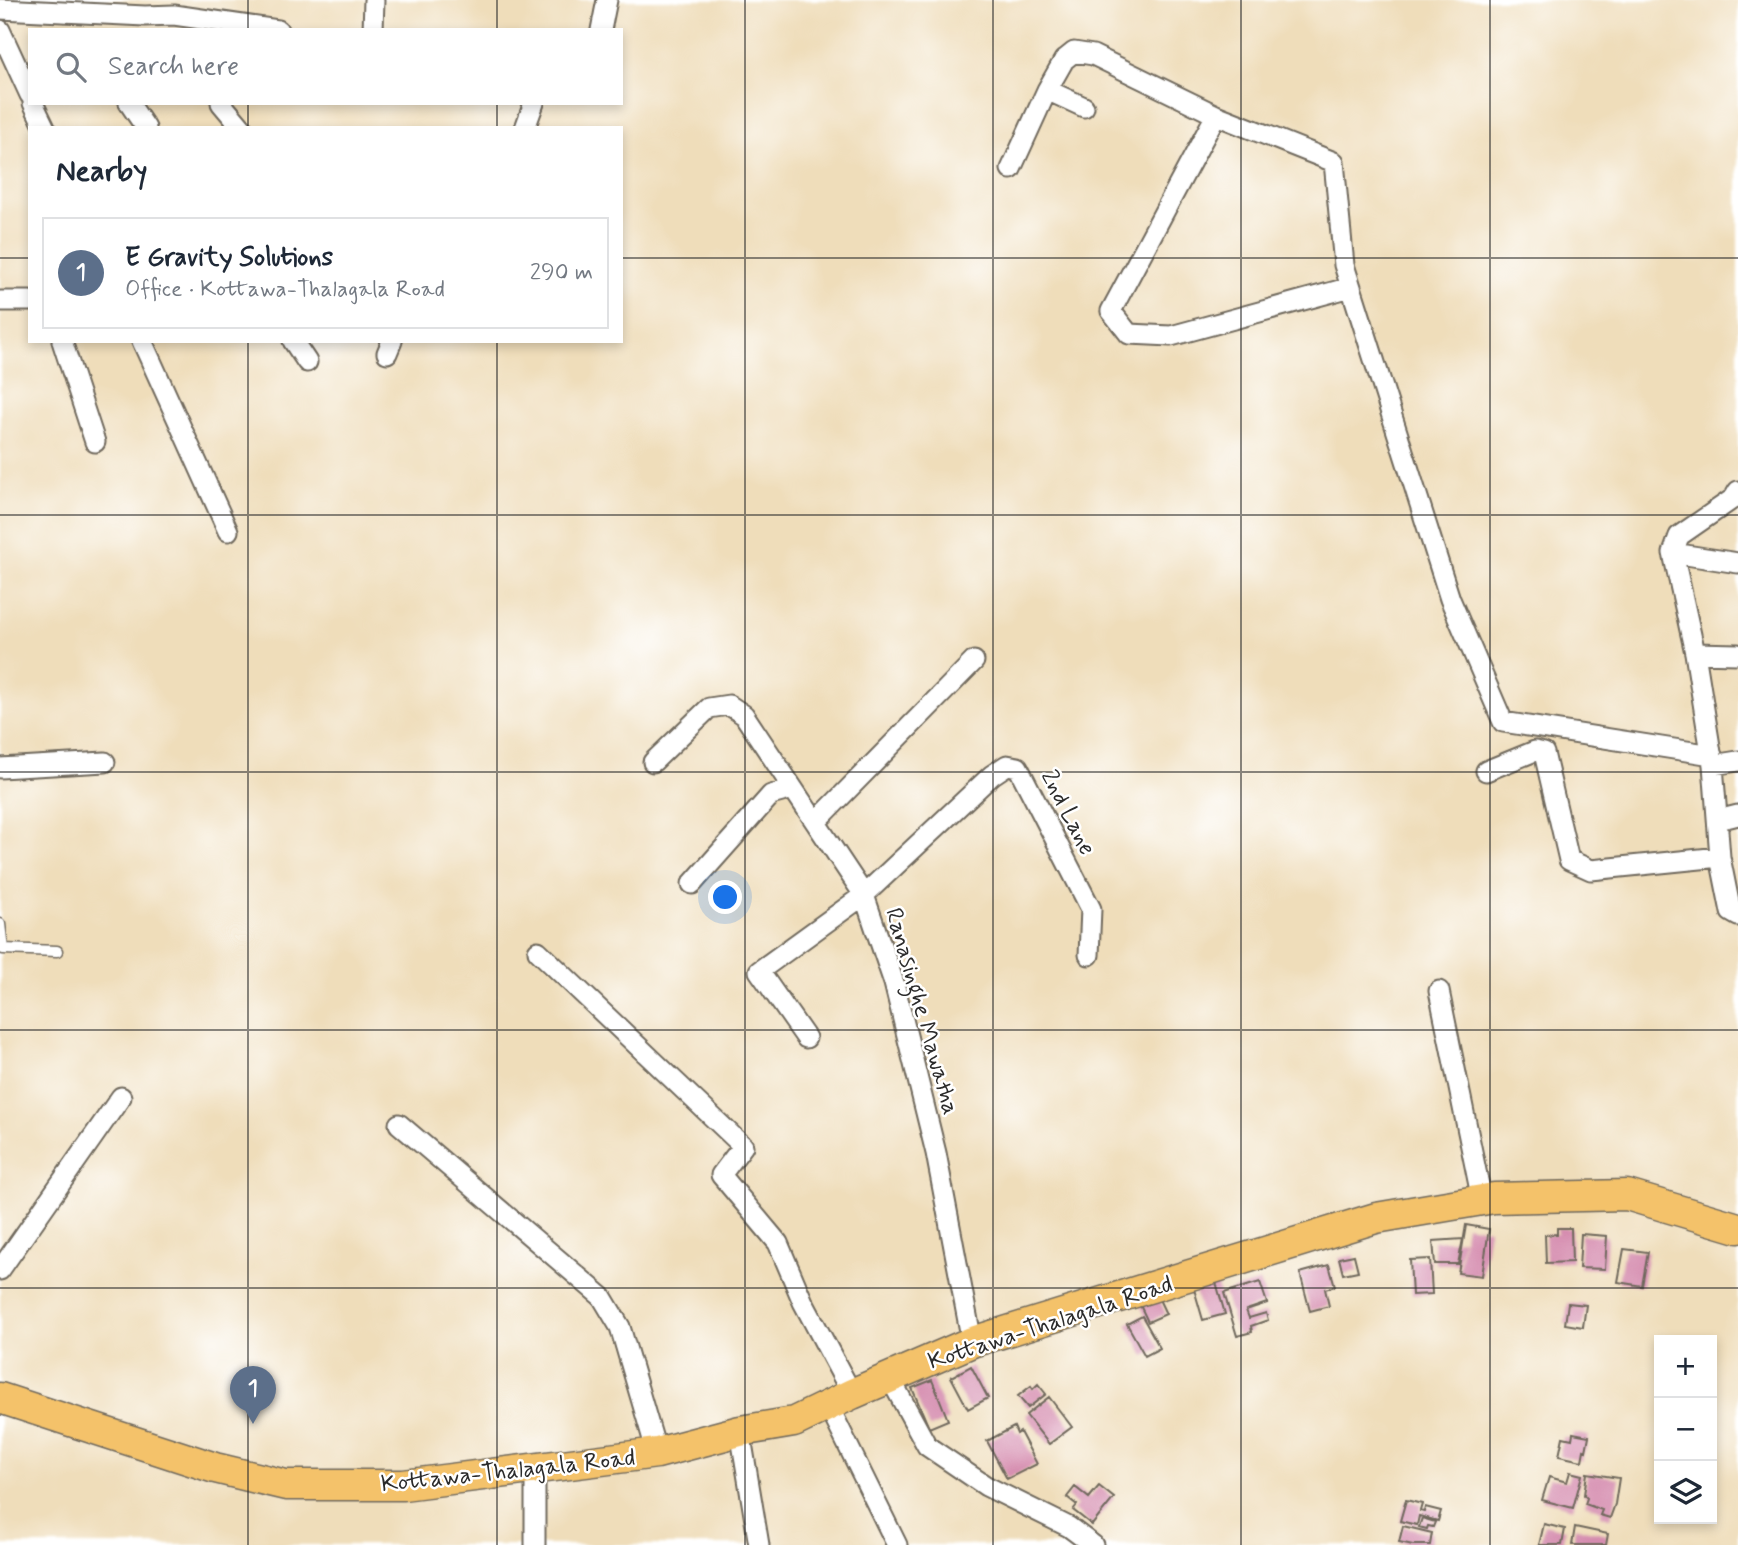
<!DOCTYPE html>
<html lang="en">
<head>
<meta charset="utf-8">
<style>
	body { margin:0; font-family:Mynerve,sans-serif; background:#f2f2f3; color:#1f2937 }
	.controls { position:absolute; right:21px; bottom:21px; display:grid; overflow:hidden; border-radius:0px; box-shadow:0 4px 10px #0003 }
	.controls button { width:63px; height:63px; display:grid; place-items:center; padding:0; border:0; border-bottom:2px solid #e0e1e3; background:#fff; color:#1f2937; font:35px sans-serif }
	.you { position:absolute; left:726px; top:898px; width:24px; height:24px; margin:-18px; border:5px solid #fff; border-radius:50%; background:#1a73e8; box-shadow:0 0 0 10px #1a73e833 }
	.badge { display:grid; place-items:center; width:46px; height:46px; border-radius:50%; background:#b5179e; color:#fff; font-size:23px; font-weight:700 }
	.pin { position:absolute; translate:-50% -58px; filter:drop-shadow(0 2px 4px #0008) }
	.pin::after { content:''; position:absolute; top:37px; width:24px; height:21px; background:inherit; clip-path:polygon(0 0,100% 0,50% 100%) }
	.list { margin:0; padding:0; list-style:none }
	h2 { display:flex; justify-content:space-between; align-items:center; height:91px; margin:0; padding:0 28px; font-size:30px }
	h2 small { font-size:23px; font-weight:400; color:#747a83 }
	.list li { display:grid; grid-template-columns:46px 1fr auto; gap:21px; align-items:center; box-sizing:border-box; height:112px; margin:0 14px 14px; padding:0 14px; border:2px solid #e0e1e3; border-radius:0px }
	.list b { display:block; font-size:26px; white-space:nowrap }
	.list p { margin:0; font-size:23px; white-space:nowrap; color:#747a83 }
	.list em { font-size:23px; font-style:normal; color:#747a83 }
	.icon { flex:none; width:38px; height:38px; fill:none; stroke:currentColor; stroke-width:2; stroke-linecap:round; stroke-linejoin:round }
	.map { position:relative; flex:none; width:1738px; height:1545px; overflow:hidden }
	.search { position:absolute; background:#fff; box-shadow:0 4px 10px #0003; left:28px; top:28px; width:595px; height:77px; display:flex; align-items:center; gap:18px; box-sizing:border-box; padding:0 24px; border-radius:0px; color:#747a83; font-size:26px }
	.panel { position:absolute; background:#fff; box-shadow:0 4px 10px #0003; left:28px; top:126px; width:595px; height:217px; border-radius:0px }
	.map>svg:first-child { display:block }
	.building { fill:#d58caf }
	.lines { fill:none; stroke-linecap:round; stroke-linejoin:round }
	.lane-casing { stroke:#70695d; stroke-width:13 }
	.street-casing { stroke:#70695d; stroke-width:23 }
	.primary-casing { stroke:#70695d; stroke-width:33 }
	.lane { stroke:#fff; stroke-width:10 }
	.street { stroke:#fff; stroke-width:19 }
	.primary { stroke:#f4c26a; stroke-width:30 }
	.grid { fill:none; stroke:#2b2b2b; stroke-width:2; stroke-opacity:0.55 }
	.labels { text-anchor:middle; stroke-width:5; stroke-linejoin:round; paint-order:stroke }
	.street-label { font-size:24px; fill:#2b2b2b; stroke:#fff }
</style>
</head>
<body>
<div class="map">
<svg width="1738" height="1545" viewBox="0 0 1738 1545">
	<rect width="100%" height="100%" fill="#fff"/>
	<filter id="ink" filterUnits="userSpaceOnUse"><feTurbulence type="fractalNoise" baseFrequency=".0143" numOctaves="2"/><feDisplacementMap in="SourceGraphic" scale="14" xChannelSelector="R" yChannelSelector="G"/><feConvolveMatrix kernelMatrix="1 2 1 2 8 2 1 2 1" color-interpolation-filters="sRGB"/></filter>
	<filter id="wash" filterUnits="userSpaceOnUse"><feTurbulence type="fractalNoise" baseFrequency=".00686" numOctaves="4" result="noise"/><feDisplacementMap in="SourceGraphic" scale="28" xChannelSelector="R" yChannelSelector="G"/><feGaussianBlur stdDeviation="1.57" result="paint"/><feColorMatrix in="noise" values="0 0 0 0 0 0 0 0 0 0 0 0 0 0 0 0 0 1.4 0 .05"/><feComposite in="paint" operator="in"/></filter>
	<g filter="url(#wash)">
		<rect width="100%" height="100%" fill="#efddba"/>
		<g id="blocks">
			<path class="building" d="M1466,1225L1489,1229L1482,1276L1458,1273Z
				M1557,1228H1571L1572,1262L1546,1263L1545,1235L1557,1234Z
				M1581,1234L1607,1236L1605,1269L1579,1268Z
				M1463,1239L1458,1264H1435L1433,1241Z
				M1624,1249L1648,1252L1642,1286L1618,1282Z
				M1354,1255L1358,1271L1343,1274L1339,1258Z
				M1430,1259L1432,1294L1412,1295L1410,1260Z
				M1329,1265L1335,1286L1325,1289L1329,1306L1310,1311L1300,1273Z
				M1216,1282L1225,1314L1203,1320L1194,1289Z
				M1260,1282L1267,1303L1246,1310L1249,1318L1266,1313L1268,1320L1251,1326L1252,1332L1237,1336L1224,1293Z
				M1157,1295L1166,1314L1148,1322L1139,1303Z
				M1568,1303L1586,1305L1583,1327L1565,1324Z
				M1142,1316L1160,1348L1145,1356L1127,1324Z
				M971,1366L988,1398L968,1409L951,1377Z
				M932,1380L948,1420L929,1428L912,1388Z
				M1038,1384L1046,1394L1028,1408L1018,1396L1031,1386L1033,1389Z
				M1049,1397L1072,1427L1049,1444L1026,1415Z
				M1014,1427L1017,1434L1020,1432L1037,1464L1007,1479L987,1441Z
				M1573,1433L1589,1436L1586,1451L1584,1450L1582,1461L1559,1456L1563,1437L1572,1439Z
				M1570,1472L1582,1475L1573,1508L1542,1500L1549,1477L1567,1482Z
				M1587,1473L1619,1478L1615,1504L1610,1518L1600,1515L1602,1510L1585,1504L1587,1498L1584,1495Z
				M1099,1486L1114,1498L1092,1525L1073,1510L1077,1505L1067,1497L1075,1487L1089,1498Z
				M1406,1500L1422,1504L1420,1511L1424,1512L1425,1507L1441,1511L1438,1521L1419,1516L1417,1525L1400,1521Z
				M1422,1518L1435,1522L1433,1527L1428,1526L1427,1529L1419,1527Z
				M1544,1524L1565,1529L1562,1545H1539Z
				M1403,1526L1432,1533L1430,1545H1413L1399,1542Z
				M1575,1527L1608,1534L1606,1545H1572Z"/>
		</g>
	</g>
	<g filter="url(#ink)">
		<use href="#blocks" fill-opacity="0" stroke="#70695d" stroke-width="2"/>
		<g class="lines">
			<defs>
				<path id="lane" d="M0,924L3,949L57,951"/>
				<path id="street" d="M0,9L145,16L174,15L278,30
					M0,30L30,95
					M373,30L374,0
					M601,30L607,0
					M1047,90L1084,107
					M33,103L45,128
					M129,103L146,128
					M221,103L242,128
					M1216,115L1111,311L1129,334L1171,336L1351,287
					M525,128L534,103
					M1011,169L1047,90L1064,60L1074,52L1093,55L1216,115L1334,162L1344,265L1450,599L1503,722L1712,755
					M0,301H30
					M62,341L95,442
					M142,341L228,531
					M293,341L307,362
					M387,353L392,341
					M1738,491L1734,498L1679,536L1673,553L1695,653L1713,765L1720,857L1731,912L1738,916
					M1673,553L1738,563
					M1695,653L1738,654
					M653,762L709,708L729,705L744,715L864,895L894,983L936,1153L972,1342
					M1713,765L1738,761
					M0,768L105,762
					M1486,771L1535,751L1544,753L1569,860L1591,870L1720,857
					M1718,820L1738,815
					M816,822L974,661
					M692,884L771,795L793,789
					M538,951L743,1146L721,1175L778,1243L803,1302L852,1394
					M1439,991L1482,1200
					M806,1038L759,971L864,895L992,775L1007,765L1018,767L1091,909L1089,955
					M399,1124L602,1297L620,1327L657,1453
					M0,1270L121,1097
					M890,1378L927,1446L986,1486L1069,1527L1093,1545
					M828,1405L897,1545
					M740,1431L759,1545
					M535,1467V1545"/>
				<path id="primary" d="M0,1398L215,1468L286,1485H403L657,1453L740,1431L794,1422L852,1394L972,1342L1376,1218L1494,1198L1627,1195L1738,1228"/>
			</defs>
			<use href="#lane" class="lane-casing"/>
			<use href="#street" class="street-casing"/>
			<use href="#primary" class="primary-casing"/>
			<use href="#lane" class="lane"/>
			<use href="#street" class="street"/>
			<use href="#primary" class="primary"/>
		</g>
	</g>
	<path class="grid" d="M248,0V30M497,0V30M745,0V1545M993,0V1545M1241,0V1545M1490,0V1545M248,103V128M497,103V128M0,258H30M621,258H1738M248,341V1545M497,341V1545M0,515H1738M0,772H1738M0,1030H1738M0,1288H1738"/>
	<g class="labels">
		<g class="street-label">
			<text transform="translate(1069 812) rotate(63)" y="8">2nd Lane</text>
			<text transform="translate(923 1011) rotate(74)" y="8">Ranasinghe Mawatha</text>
			<text transform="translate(1050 1322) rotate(-18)" y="8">Kottawa-Thalagala Road</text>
			<text transform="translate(508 1470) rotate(-6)" y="8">Kottawa-Thalagala Road</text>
		</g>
	</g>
</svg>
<div class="controls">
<button>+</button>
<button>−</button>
<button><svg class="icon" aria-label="layers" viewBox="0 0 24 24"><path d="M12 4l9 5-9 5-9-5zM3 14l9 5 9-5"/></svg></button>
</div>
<div class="you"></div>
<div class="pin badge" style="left:253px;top:1424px;background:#5c6f8a">1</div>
<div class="search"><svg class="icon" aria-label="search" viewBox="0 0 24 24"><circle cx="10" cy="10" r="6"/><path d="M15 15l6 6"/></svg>Search here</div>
<section class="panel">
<h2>Nearby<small></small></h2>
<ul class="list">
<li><span class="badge" style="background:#5c6f8a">1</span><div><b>E Gravity Solutions</b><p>Office · Kottawa-Thalagala Road</p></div><em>290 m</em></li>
</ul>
</section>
</div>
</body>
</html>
